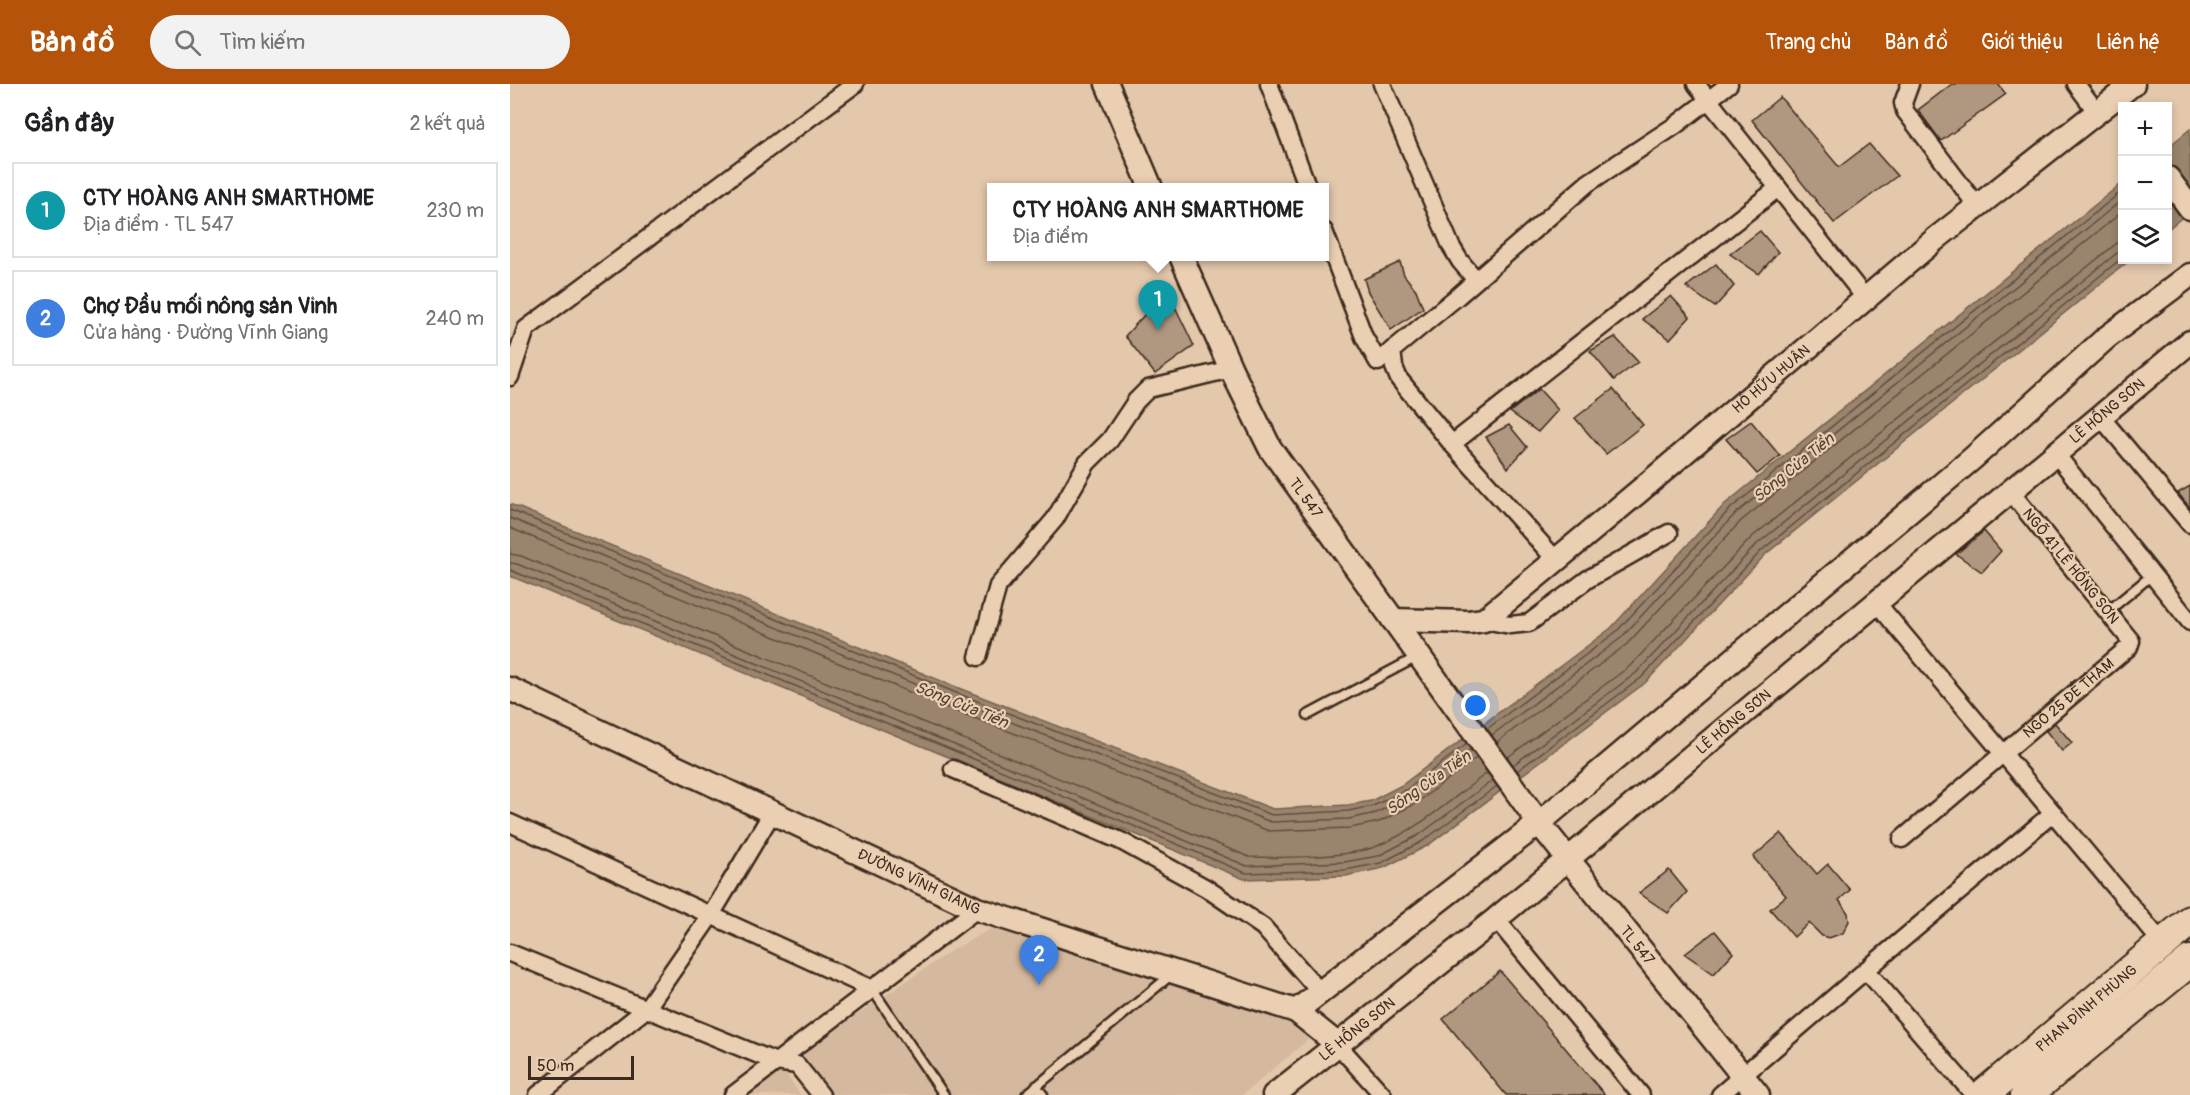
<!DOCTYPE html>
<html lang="vi">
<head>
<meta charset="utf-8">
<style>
	body { margin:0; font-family:Pangolin,sans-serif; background:#f2f2f2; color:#202124 }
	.controls { position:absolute; right:18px; top:18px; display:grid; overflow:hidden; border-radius:0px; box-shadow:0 3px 9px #0003 }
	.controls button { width:54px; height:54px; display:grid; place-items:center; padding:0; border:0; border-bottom:2px solid #e0e0e0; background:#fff; color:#202124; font:30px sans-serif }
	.scale { position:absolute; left:18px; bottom:15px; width:106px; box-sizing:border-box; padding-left:6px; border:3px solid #3b2a1e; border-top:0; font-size:16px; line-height:21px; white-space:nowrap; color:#3b2a1e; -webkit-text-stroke:4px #ebcfb2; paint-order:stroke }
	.you { position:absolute; left:966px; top:622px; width:21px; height:21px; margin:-15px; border:4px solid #fff; border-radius:50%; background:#1a73e8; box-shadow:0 0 0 9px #1a73e833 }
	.badge { display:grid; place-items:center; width:39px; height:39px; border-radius:50%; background:#b45309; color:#fff; font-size:20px; font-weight:700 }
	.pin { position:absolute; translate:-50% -50px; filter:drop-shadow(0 2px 3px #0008) }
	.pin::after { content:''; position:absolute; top:32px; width:21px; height:18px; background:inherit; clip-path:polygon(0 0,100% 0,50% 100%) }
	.popup { position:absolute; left:477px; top:99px; width:342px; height:78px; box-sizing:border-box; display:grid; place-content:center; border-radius:0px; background:#fff; filter:drop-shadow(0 2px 4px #0005); font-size:20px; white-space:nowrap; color:#757577 }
	.popup b { font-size:22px; color:#202124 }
	.popup::after { content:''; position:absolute; left:50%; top:100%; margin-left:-12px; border:12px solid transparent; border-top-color:#fff }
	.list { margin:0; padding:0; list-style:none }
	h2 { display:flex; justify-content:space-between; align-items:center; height:78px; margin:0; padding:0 24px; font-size:26px }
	h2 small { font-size:20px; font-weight:400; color:#757577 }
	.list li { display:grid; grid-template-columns:39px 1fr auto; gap:18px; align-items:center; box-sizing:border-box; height:96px; margin:0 12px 12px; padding:0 12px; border:2px solid #e0e0e0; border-radius:0px }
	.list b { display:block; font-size:22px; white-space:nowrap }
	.list p { margin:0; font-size:20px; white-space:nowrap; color:#757577 }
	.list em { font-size:20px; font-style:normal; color:#757577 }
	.icon { flex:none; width:33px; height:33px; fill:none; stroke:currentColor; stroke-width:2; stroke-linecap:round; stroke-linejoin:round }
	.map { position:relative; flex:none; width:1680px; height:1011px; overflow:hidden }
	header { display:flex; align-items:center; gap:36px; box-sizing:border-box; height:84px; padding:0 30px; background:#b45309; color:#fff }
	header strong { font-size:28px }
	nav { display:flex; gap:33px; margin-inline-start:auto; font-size:21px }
	.search { width:420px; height:54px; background:#f2f2f2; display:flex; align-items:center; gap:15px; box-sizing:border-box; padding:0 21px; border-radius:33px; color:#757577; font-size:22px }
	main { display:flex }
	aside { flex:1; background:#fff }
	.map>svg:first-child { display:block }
	.built { fill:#d4b99f }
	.water { fill:#9a846e; stroke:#74604e; stroke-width:1.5 }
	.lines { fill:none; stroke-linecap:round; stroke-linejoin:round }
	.shore { stroke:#614e3e; stroke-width:1.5 }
	.building { fill:#b09780; stroke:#3b2a1e; stroke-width:1.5 }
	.lane-casing { stroke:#3b2a1e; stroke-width:13 }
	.street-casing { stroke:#3b2a1e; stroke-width:21 }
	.secondary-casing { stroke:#3b2a1e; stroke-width:27 }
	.highway-casing { stroke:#3b2a1e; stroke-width:34 }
	.lane { stroke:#ebcfb2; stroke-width:8 }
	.street { stroke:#ebcfb2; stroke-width:16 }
	.secondary { stroke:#ebcfb2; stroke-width:22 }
	.highway { stroke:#ebcfb2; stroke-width:30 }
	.labels { text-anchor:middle; stroke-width:4.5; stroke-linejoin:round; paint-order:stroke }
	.street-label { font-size:15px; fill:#3b2a1e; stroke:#ebcfb2 }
	.water-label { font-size:16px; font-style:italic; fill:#534032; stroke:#ebcfb2 }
</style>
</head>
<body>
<header>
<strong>Bản đồ</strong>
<div class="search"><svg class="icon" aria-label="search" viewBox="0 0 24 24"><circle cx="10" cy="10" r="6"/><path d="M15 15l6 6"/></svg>Tìm kiếm</div>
<nav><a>Trang chủ</a><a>Bản đồ</a><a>Giới thiệu</a><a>Liên hệ</a></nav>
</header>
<main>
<aside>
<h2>Gần đây<small>2 kết quả</small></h2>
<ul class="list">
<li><span class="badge" style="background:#0f9aa8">1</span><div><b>CTY HOÀNG ANH SMARTHOME</b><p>Địa điểm · TL 547</p></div><em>230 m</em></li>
<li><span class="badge" style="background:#3f7fe0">2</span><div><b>Chợ Đầu mối nông sản Vinh</b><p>Cửa hàng · Đường Vĩnh Giang</p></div><em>240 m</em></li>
</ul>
</aside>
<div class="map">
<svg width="1680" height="1011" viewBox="0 0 1680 1011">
	<rect width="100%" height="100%" fill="#e4c8ac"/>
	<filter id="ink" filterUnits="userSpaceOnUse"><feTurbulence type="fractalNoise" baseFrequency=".0167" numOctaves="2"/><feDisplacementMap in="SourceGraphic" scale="12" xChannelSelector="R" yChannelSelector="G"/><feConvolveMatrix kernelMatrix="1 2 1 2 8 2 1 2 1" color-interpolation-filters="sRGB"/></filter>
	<g filter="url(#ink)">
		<path class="built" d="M480,845H490L778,936L800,954L732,1011H317L293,979L295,966L441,867Z
			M275,989L291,1011H236L262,991Z"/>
		<path class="water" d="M1680,45V127L1658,145V63Z
			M1612,99V176H1620L1256,470L1135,599L917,762L873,784L836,792L734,795L0,492V420L451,605L763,725L838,721L861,717L892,701L1101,544L1215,420Z"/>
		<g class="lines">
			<path class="shore" d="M0,426L449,610L762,731L838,727L863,722L896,706L957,660
				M0,434L446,617L761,738L839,735L866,729L900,712L961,666
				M0,444L443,626L759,747L840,744L869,738L905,720L966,674
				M0,470L11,472L739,773C771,774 838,774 867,762C908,746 942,715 977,689
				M0,479L7,480L737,782L834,778L868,772L909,751L983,696
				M0,486L428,660L736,789L835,786L871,779L913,757L987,702
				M977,645L1106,548L1220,425L1612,107
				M982,651L1111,554L1225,430L1612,116
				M987,658L1117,560L1231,437L1612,128
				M998,673L1120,582L1242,453L1612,155
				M1003,681L1126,589L1247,460L1612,165
				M1007,687L1131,594L1252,466L1612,174"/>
		</g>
		<path class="building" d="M1442,0H1488L1496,10L1431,57L1408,26Z
			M1270,13L1329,83L1359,60L1387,92L1324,139L1242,36Z
			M1250,147L1268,168L1249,190L1220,170Z
			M890,178L894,191L906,206L913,224L881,246L858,208L854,195Z
			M1206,180L1224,202L1205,223L1176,203Z
			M657,206L684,262L645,290L615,252Z
			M1161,212L1180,233L1160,255L1132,235Z
			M1105,253L1128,278L1104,296L1080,267Z
			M1029,305L1048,326L1028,348L1000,328Z
			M1103,305L1133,341L1096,370L1065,334Z
			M1241,337L1270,372L1247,390L1216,355Z
			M999,341L1017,363L998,384L976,353Z
			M1680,402V424L1668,409Z
			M1474,447L1491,467L1472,488L1446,470Z
			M1545,639L1562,659L1552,667L1536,647Z
			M1271,749L1307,790L1318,780L1340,806L1329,816L1338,829L1339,837L1333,849L1319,854L1312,852L1299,839L1284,853L1260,825L1276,812L1243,773Z
			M1159,786L1177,808L1158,829L1129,809Z
			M1205,847L1223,869L1204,890L1175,870Z
			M990,887L1095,1011H996L933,935Z"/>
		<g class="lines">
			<defs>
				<path id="lane" d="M1597,528L1642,491
					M798,631L907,573
					M362,905L434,1011
					M526,1002L533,1011
					M516,1011L661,891"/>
				<g id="street">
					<path d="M759,0L798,104"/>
					<path d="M872,0L941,162L950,177L966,196"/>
					<path d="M1186,0L1356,215"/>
					<path d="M1400,0L1393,19L1395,27L1467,122"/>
					<path d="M1566,0L1586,27"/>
					<path d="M814,147L854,253L868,278L948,212L1078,99L1166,41L1219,0"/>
					<path d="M882,266L884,283L889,295L942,360L1046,476"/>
					<path d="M0,293L16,245L345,0"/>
					<path d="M1590,332L1680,440"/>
					<path d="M942,360L1268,104"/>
					<path d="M1545,369L1680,538"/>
					<path d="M1366,518L1653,860"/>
					<path d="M974,536L1000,541L1019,539L1078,495L1159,449"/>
					<path d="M468,573L488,502L545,435L577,379L600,356L626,317L638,305L721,285"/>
					<path d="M443,685L611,757L696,804L753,843L811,909"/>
					<path d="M0,739L362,905"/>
					<path id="s1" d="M1392,755L1619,563L1621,557L1500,407"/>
					<path d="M986,835L1131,1011"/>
					<path d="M0,869L266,978L287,981L311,1011"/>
					<path d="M1356,886L1464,1011"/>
					<path d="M827,960L873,1011"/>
					<path d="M28,1011L136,925L201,831L262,729"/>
					<path d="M223,1011L467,825"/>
					<path d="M1210,1011L1356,886L1543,729"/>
				</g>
				<g id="secondary">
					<path d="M597,0L641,104"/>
					<path d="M1658,94L1680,124"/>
					<path id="s2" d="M671,172L721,285L760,364L1029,739L1248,1011"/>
					<path id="s3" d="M883,536L959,538L974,536L1127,409L1428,153L1623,0"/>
					<path id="s4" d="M0,605L467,825L786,927L827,960"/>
					<path d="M786,927L1029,739L1463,374L1596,254L1680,191"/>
					<path id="s5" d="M764,1011L986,835L1680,258"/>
				</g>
				<g id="highway">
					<path id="s6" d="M1473,1011L1680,837"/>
					<path d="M1516,1011L1680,877"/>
				</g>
			</defs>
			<use href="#lane" class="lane-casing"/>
			<use href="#street" class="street-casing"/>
			<use href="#secondary" class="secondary-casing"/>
			<use href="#highway" class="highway-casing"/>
			<use href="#lane" class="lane"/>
			<use href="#street" class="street"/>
			<use href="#secondary" class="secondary"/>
			<use href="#highway" class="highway"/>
		</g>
	</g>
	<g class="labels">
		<g class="street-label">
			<text dy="5" stroke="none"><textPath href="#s3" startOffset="466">HỒ HỮU HUÂN</textPath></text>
			<text dy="5" stroke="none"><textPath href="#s5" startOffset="1078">LÊ HỒNG SƠN</textPath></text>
			<text dy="5" stroke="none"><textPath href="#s2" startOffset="273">TL 547</textPath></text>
			<text transform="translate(1561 482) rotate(51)" y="5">NGÕ 41 LÊ HỒNG SƠN</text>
			<text dy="5" stroke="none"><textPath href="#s1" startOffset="218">NGÕ 25 ĐỀ THÁM</textPath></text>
			<text dy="5" stroke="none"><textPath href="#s5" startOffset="592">LÊ HỒNG SƠN</textPath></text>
			<text dy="5" stroke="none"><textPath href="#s4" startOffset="452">ĐƯỜNG VĨNH GIANG</textPath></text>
			<text dy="5" stroke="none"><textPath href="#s2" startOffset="830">TL 547</textPath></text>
			<text dy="5" stroke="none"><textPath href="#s6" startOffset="135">PHAN ĐÌNH PHÙNG</textPath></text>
			<text dy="5" stroke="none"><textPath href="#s5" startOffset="106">LÊ HỒNG SƠN</textPath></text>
		</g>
		<g class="water-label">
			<text transform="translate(1283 383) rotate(-39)" y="6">Sông Cửa Tiền</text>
			<text transform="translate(452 620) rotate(22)" y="6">Sông Cửa Tiền</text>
			<text transform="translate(918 698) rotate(-35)" y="6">Sông Cửa Tiền</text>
		</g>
	</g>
</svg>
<div class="controls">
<button>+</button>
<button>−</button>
<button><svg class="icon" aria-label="layers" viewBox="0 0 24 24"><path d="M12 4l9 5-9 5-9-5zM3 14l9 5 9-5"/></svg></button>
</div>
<div class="scale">50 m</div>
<div class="you"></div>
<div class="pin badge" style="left:648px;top:246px;background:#0f9aa8">1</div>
<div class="popup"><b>CTY HOÀNG ANH SMARTHOME</b>Địa điểm</div>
<div class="pin badge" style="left:529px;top:901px;background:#3f7fe0">2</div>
</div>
</main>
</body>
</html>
